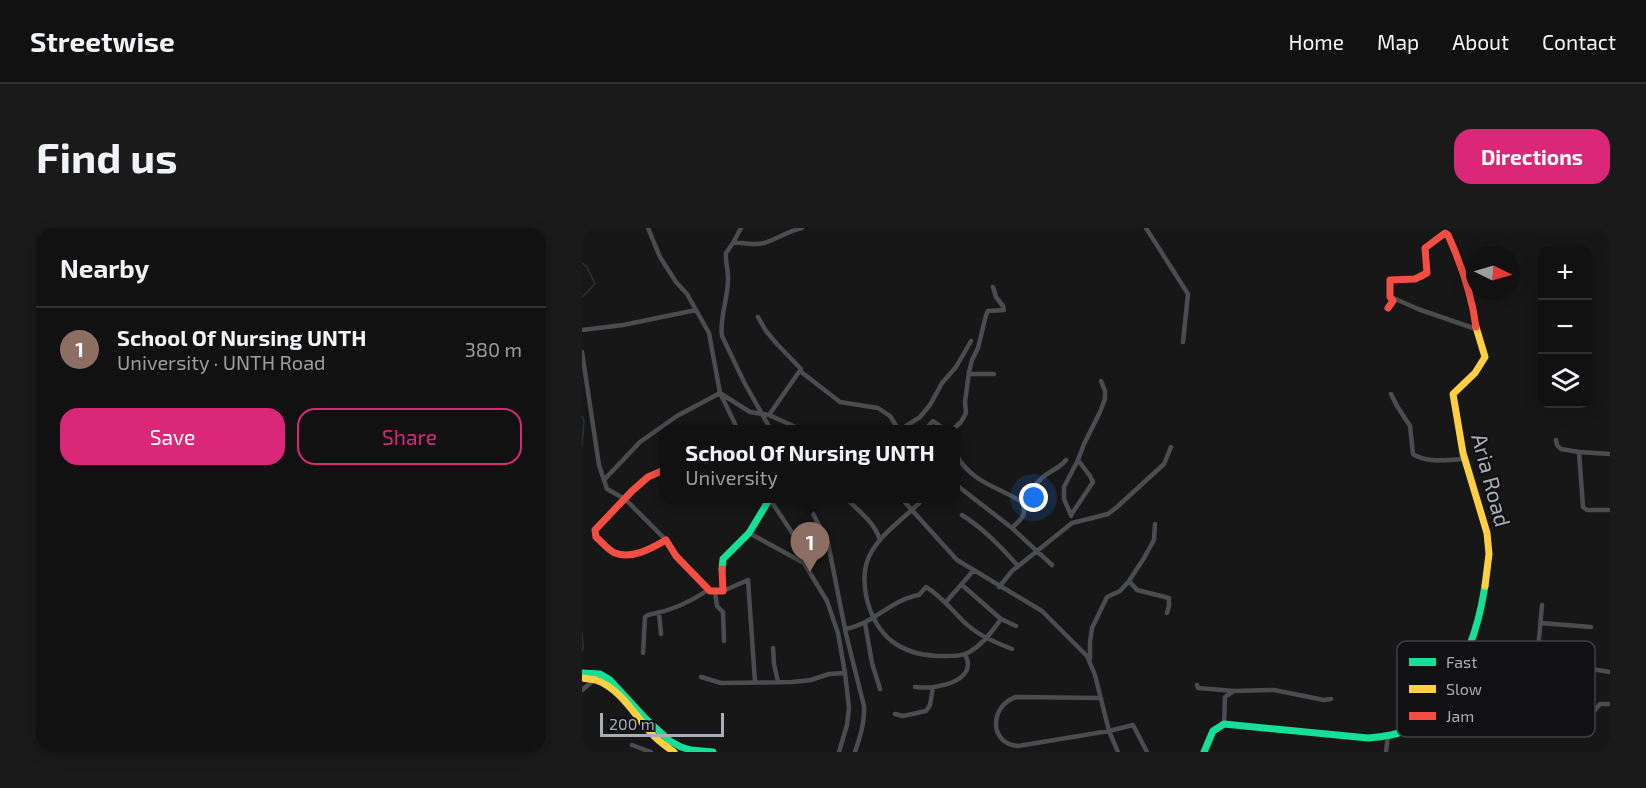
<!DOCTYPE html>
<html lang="en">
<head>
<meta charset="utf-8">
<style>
	body { margin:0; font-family:"Exo 2",sans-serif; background:#1a1a1a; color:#f1f3f6 }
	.controls { position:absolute; right:18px; top:18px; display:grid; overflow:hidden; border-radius:12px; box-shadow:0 3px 15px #0003 }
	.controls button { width:54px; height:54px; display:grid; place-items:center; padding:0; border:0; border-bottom:2px solid #303131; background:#111; color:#f1f3f6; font:30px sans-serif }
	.compass { position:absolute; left:884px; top:18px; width:54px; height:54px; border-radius:50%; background:#111; box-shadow:0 3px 15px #0003; rotate:95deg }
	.scale { position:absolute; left:18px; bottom:15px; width:124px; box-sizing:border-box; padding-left:6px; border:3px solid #a8adb8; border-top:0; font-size:16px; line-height:21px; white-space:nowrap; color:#a8adb8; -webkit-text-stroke:4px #111113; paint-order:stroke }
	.you { position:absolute; left:452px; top:270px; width:21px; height:21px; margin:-15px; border:4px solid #fff; border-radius:50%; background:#1a73e8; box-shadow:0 0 0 9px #1a73e833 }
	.badge { display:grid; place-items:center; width:39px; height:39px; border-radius:50%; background:#db2777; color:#fff; font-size:20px; font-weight:700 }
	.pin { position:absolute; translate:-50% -50px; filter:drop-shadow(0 2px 3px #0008) }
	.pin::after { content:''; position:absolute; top:32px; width:21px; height:18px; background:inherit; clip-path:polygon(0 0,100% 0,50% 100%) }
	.popup { position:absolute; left:78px; top:197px; width:300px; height:78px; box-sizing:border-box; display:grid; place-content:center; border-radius:12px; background:#111; filter:drop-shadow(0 2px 4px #0005); font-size:20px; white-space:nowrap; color:#9c9d9f }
	.popup b { font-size:22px; color:#f1f3f6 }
	.popup::after { content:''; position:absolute; left:50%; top:100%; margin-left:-12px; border:12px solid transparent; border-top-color:#111 }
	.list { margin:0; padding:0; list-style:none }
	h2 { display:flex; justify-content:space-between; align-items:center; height:78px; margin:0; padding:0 24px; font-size:26px }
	h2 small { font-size:20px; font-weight:400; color:#9c9d9f }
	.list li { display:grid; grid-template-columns:39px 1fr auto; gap:18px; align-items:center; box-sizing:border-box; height:84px; padding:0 24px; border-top:2px solid #303131 }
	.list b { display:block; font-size:22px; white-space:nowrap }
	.list p { margin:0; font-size:20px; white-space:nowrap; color:#9c9d9f }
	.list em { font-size:20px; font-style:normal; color:#9c9d9f }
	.actions { display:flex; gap:12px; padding:18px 24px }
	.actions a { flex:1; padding:14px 0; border:2px solid #db2777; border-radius:18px; text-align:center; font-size:21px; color:#db2777 }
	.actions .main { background:#db2777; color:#fff }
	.icon { flex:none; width:33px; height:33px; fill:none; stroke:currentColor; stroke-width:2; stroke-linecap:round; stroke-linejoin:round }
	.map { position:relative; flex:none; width:1028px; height:524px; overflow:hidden; border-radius:18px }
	header { display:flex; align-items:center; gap:36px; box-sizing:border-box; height:84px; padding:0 30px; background:#111; border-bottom:2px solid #303131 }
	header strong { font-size:28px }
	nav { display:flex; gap:33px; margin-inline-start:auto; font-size:21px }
	.intro { display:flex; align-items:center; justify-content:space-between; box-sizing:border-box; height:144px; padding:0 36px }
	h1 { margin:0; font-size:42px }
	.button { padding:15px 27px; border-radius:18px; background:#db2777; color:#fff; font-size:21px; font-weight:700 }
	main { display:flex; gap:36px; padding:0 36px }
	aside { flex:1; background:#111; border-radius:18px; box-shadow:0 3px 15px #0003 }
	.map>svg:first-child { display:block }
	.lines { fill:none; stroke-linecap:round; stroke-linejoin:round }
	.stream { stroke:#2a3239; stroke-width:1.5 }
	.street { stroke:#4b4c50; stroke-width:4.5 }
	.fast { stroke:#16e098; stroke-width:7 }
	.slow { stroke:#ffcf43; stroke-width:7 }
	.jam { stroke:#f24e42; stroke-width:7 }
	.labels { text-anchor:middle; stroke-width:4.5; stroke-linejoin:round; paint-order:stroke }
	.street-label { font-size:22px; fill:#a8adb8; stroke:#111113 }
	.key { fill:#111113; stroke:#3e4045; stroke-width:1.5 }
	.key-label { font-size:16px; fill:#a8adb8 }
</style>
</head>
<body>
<header>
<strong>Streetwise</strong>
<nav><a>Home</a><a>Map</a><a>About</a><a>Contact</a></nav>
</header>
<div class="intro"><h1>Find us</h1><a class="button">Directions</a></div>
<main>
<aside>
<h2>Nearby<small></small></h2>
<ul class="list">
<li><span class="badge" style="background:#8d6e63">1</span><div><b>School Of Nursing UNTH</b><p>University · UNTH Road</p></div><em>380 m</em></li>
</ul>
<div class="actions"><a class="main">Save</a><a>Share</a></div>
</aside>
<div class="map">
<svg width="1028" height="524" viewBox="0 0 1028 524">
	<rect width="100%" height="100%" fill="#171717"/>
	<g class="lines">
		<path class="stream" d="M0,35L5,39L13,56L0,69
			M0,188L2,193L0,218
			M0,404L1,420L0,423"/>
		<path class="street" d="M66,0L78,29L94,54L105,66L127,105L138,165L156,202
			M564,0L606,66L601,114
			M151,15L159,0
			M809,69L836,81L894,101
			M176,89L184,103L195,116L219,141L187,187
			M0,102L41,97L114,82
			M0,124L17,237L25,261L43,271L84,312
			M218,143L258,174L296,180L308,188L317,202
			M387,146H412
			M809,166L815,178L828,198L831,226C842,235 868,232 882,231
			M189,202L162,154L140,108C137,90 147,68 146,49C146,41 143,33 144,25L151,15C162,14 172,18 182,15C195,11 206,3 220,0
			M318,202L338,189L348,177L360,155L374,139L389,113
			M343,202L351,193L364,202
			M370,202L379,194L384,185L383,174L387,144L390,132L396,120L404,87L406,83L422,82L421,78L414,69L411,59
			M974,212L975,217L979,221L997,224L1001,279L1005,282H1028
			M997,224L1028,226
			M374,227C391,255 414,258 440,274
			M22,252L58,214L95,188L138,165L168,184L187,187L220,202
			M374,254L377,259L430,300L470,337
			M187,270L213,309L222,335L245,373L256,405L263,445L267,480L265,497L257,524
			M223,270L246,315L264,406L282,478C283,494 278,509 273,524
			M264,270C277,284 292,293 298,312
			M319,270L375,332L460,383L505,428L513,447L527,503L536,524
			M342,270C324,290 296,306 286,331C281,344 282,359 285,372C295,409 318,426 355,428C363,428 375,429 383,426C398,420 410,404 419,391
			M380,287C402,301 419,319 436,338
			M489,287L482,271V259L496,232L502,216L518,184L523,171V163L519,153
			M489,288V287L511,254L508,248L496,232
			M430,300C440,290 445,288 440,274C447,266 452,257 460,250C467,243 477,241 484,232
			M167,305L222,335
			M547,353L555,362L587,370V378L585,385
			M380,357L419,391L434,398
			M417,359L430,343L490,295L526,286L535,279L582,236L589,219
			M133,363L135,378L141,384L142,413
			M141,363L166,352L173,454
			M364,374L391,343
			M960,377L955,433L956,437L962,440L1000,444L1010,441L1028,444
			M77,385L79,406
			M283,395L290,435L298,461
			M959,395L1009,399
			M264,401C291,396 310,371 337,367L344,359C358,367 368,380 380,392C395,407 410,413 430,421
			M191,420L192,436L196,454
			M61,425L63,389L66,387C89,383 107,375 126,362
			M508,431V414L510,400L525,369L538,363L547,353L562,330L572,312L573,296
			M877,445L912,462
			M119,449L139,455L210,454L229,452L247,446L263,445
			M615,457L616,460L652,463
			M333,459C349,461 385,457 386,436C386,433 384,429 383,426
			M0,462L11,453
			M518,470L434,469C407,478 407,516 436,518L527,503L551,497L565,524
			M313,486L321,488L344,483L348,477L351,459
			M642,496L643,469L652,463L692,462L742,472L749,471
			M997,500L1018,476H1028
			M50,517L69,524
			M804,524L806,508"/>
		<path class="fast" d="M140,341L141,331L167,305L187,272
			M0,445L18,446L28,452L64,491L88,513L99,519L109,522L131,524
			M622,524L631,503L642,496L786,510C798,509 811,508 822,503C835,497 844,487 853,476C883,441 896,402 903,358"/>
		<path class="slow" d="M894,99L903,129L893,145L871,166L881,225L905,305L907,326L903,358
			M0,450C5,451 10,451 14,452C39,461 53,488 70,506C76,513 84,518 92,524"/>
		<path class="jam" d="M806,80L811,73L808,69V52L833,51L845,45L843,20L863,5L866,7C879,36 890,68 894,99
			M82,242L66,249L50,263L13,302L14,309C20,314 26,322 33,325C50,332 70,320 84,312L94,328L128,363H141L140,341"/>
	</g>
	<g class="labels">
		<g class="street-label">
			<text transform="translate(909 252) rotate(75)" y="8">Aria Road</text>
		</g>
	</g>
	<rect x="815" y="413" width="198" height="96" rx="9" class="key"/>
	<rect x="827" y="430" width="27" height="8" fill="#16e098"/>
	<rect x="827" y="457" width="27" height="8" fill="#ffcf43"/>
	<rect x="827" y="484" width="27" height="8" fill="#f24e42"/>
	<g class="key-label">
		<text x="864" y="440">Fast</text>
		<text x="864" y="467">Slow</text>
		<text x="864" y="494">Jam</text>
	</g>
</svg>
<div class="controls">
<button>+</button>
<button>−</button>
<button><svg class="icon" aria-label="layers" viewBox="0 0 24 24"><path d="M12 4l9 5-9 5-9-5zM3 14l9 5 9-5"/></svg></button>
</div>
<svg class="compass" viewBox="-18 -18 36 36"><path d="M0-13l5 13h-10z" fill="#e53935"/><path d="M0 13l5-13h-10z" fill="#9c9d9f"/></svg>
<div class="scale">200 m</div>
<div class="you"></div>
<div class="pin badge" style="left:228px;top:344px;background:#8d6e63">1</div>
<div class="popup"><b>School Of Nursing UNTH</b>University</div>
</div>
</main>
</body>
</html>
